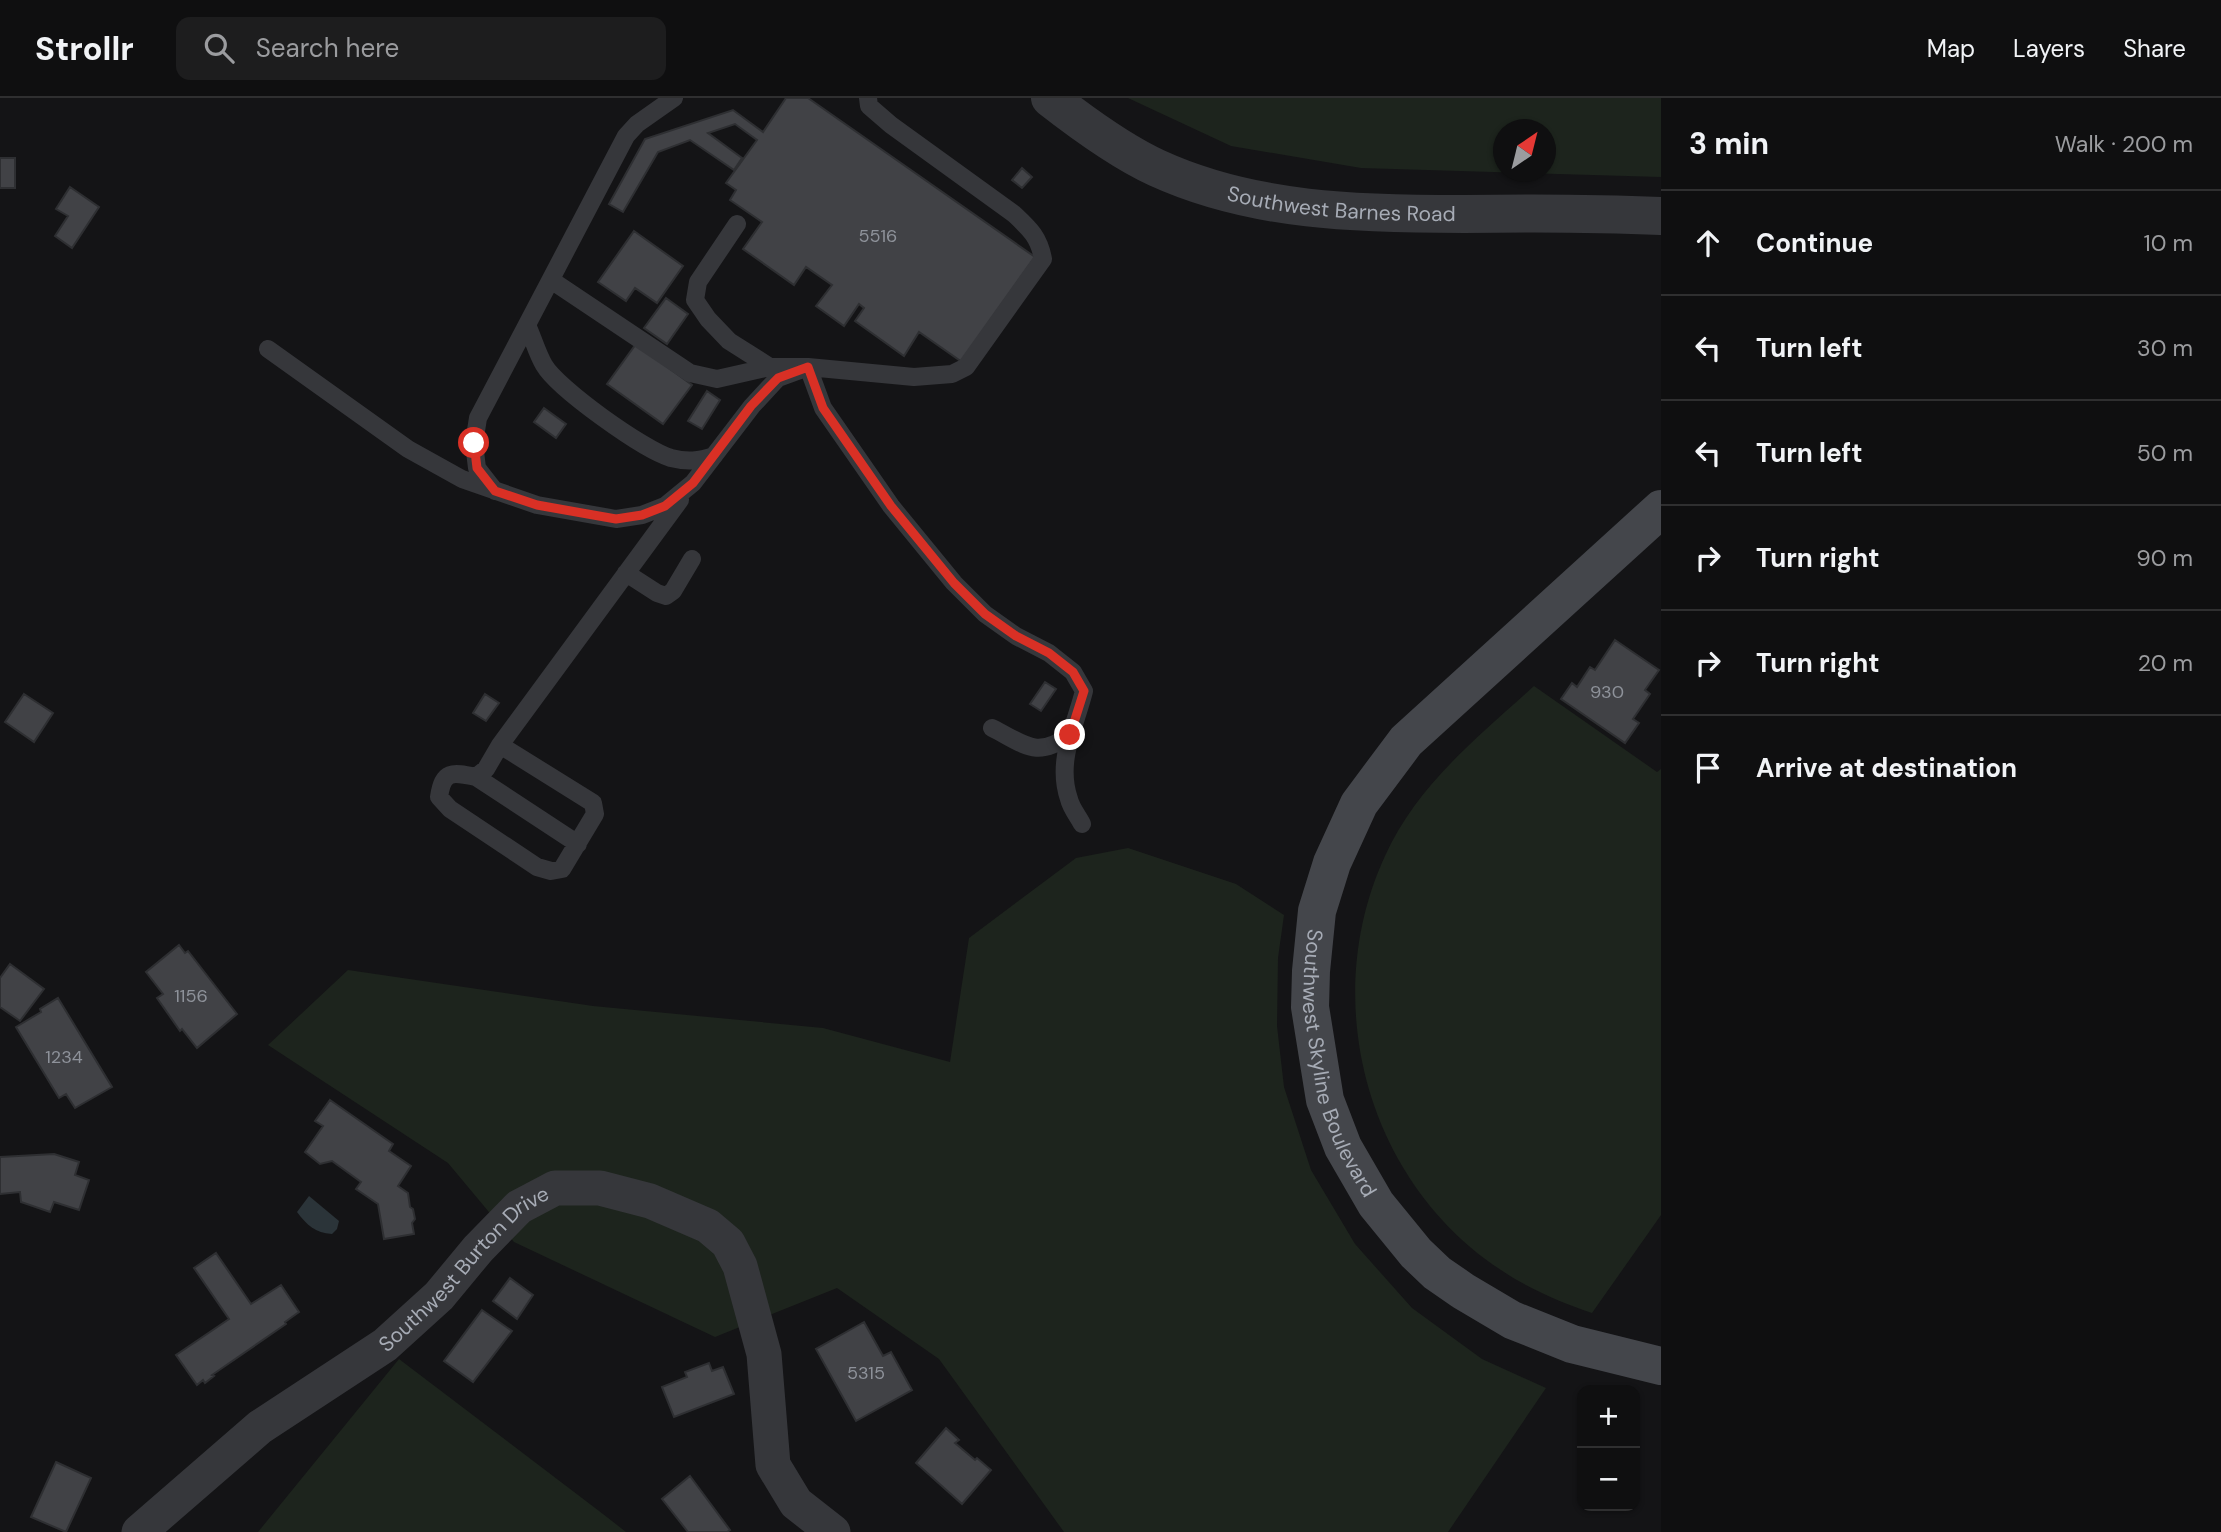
<!DOCTYPE html>
<html lang="en">
<head>
<meta charset="utf-8">
<style>
	body { margin:0; font-family:"DM Sans",sans-serif; background:#1d1d1e; color:#f1f3f6 }
	.controls { position:absolute; right:21px; bottom:21px; display:grid; overflow:hidden; border-radius:14px; box-shadow:0 2px 5px #0004 }
	.controls button { width:63px; height:63px; display:grid; place-items:center; padding:0; border:0; border-bottom:2px solid #2f2f30; background:#0f0f10; color:#f1f3f6; font:35px sans-serif }
	.compass { position:absolute; left:1493px; top:21px; width:63px; height:63px; border-radius:50%; background:#0f0f10; box-shadow:0 2px 5px #0004; rotate:35deg }
	.stop { position:absolute; width:21px; height:21px; margin:-16px; border:5px solid #d93025; border-radius:50%; background:#fff }
	.stop.end { background:#d93025; border-color:#fff; box-shadow:0 2px 7px #0008 }
	.list { margin:0; padding:0; list-style:none }
	h2 { display:flex; justify-content:space-between; align-items:center; height:91px; margin:0; padding:0 28px; font-size:30px }
	h2 small { font-size:23px; font-weight:400; color:#9b9c9f }
	.list li { display:grid; grid-template-columns:46px 1fr auto; gap:21px; align-items:center; box-sizing:border-box; height:105px; padding:0 28px; border-top:2px solid #2f2f30 }
	.list b { display:block; font-size:26px; white-space:nowrap }
	.list em { font-size:23px; font-style:normal; color:#9b9c9f }
	.icon { flex:none; width:38px; height:38px; fill:none; stroke:currentColor; stroke-width:2; stroke-linecap:round; stroke-linejoin:round }
	.map { position:relative; flex:none; width:1661px; height:1434px; overflow:hidden }
	header { display:flex; align-items:center; gap:42px; box-sizing:border-box; height:98px; padding:0 35px; background:#0f0f10; border-bottom:2px solid #2f2f30 }
	header strong { font-size:33px }
	nav { display:flex; gap:38px; margin-inline-start:auto; font-size:24px }
	.search { width:490px; height:63px; background:#1d1d1e; display:flex; align-items:center; gap:18px; box-sizing:border-box; padding:0 24px; border-radius:14px; color:#9b9c9f; font-size:26px }
	main { display:flex }
	aside { flex:1; background:#0f0f10 }
	.map>svg:first-child { display:block }
	.green { fill:#1d241d; fill-rule:evenodd }
	.water { fill:#2b3439 }
	.building { fill:#414246; stroke:#2e2f32; stroke-width:2 }
	.lines { fill:none; stroke-linecap:round; stroke-linejoin:round }
	.service { stroke:#36373b; stroke-width:18 }
	.minor { stroke:#36373b; stroke-width:35 }
	.tertiary { stroke:#36373b; stroke-width:38 }
	.secondary { stroke:#44464b; stroke-width:38 }
	.route { stroke:#d93025; stroke-width:9 }
	.labels { text-anchor:middle; stroke-width:5; stroke-linejoin:round; paint-order:stroke }
	.number-label { font-size:18px; fill:#8e929a }
	.street-label { font-size:21px; fill:#a7acb6; stroke:#0f0f11 }
</style>
</head>
<body>
<header>
<strong>Strollr</strong>
<div class="search"><svg class="icon" aria-label="search" viewBox="0 0 24 24"><circle cx="10" cy="10" r="6"/><path d="M15 15l6 6"/></svg>Search here</div>
<nav><a>Map</a><a>Layers</a><a>Share</a></nav>
</header>
<main>
<div class="map">
<svg width="1661" height="1434" viewBox="0 0 1661 1434">
	<rect width="100%" height="100%" fill="#141416"/>
	<path class="green" d="M1128,0H1661V79L1361,70L1231,48ZM1504,32H1546V74H1504Z
		M1534,588L1657,674L1661,671V1117L1592,1215C1560,1204 1529,1191 1501,1172C1367,1084 1318,903 1385,758C1417,687 1478,639 1534,588Z
		M1128,750L1236,786L1284,817L1278,860L1277,928L1284,989L1311,1072L1355,1146L1412,1210L1482,1261L1546,1290L1448,1434H1064L939,1261L837,1190L715,1239L514,1144L448,1065L268,947L348,872L593,908L823,930L950,964L969,840L1076,760Z
		M399,1261L603,1416L626,1434H258Z"/>
	<path class="water" d="M309,1098L339,1123L337,1131L332,1136C315,1135 307,1127 297,1114Z"/>
	<path class="building" d="M786,0H808L1035,159L962,264L919,234L904,258L855,223L864,210L859,206L844,228L816,208L832,187L806,169L794,187L743,151L762,124L730,102L736,92L726,85L757,42L735,26L708,35L742,60L734,72L690,42L658,54L623,114L609,106L645,41L733,12L763,34Z
		M0,60H15V90H0Z
		M1022,70L1032,79L1022,90L1012,82Z
		M70,89L99,109L72,150L55,138L68,118L56,111Z
		M634,133L683,168L657,205L635,190L626,203L598,184Z
		M666,200L688,216L667,246L644,230Z
		M636,246L692,287L663,326L607,286Z
		M707,293L720,302L702,331L688,323Z
		M544,310L566,326L556,340L534,324Z
		M1615,542L1659,572L1645,592L1650,596L1633,621L1639,625L1625,645L1561,601L1572,585L1577,589L1590,569L1595,572Z
		M1045,584L1056,591L1041,613L1030,606Z
		M24,596L53,615L34,644L5,624Z
		M485,596L499,605L486,623L473,615Z
		M179,847L185,855L188,853L237,916L197,950L182,931L180,933L157,900L163,896L146,874Z
		M10,866L44,891L20,923L0,909V880Z
		M58,900L112,989L75,1010L66,996L59,1000L16,929L41,914L40,911Z
		M330,1002L393,1046L389,1053L411,1068L398,1088L408,1095L410,1109L413,1111L415,1121L412,1125L414,1136L384,1141L378,1106L356,1091L361,1084L332,1063L320,1066L305,1054L323,1028L315,1023Z
		M54,1056L79,1064L75,1077L89,1082L79,1112L54,1104L50,1114L21,1104L20,1094L0,1096V1059Z
		M216,1155L251,1206L281,1187L299,1214L285,1224L286,1226L212,1277L214,1278L205,1285L203,1282L197,1287L176,1257L229,1221L194,1170Z
		M510,1180L533,1197L517,1221L493,1203Z
		M482,1212L512,1233L473,1284L444,1263Z
		M864,1224L883,1258L891,1254L912,1292L856,1323L816,1251Z
		M709,1265L712,1273L723,1269L734,1296L674,1319L662,1289L687,1279L685,1274Z
		M946,1330L959,1342L955,1345L975,1362L977,1360L991,1372L962,1406L916,1365Z
		M56,1364L91,1380L66,1434L31,1419Z
		M690,1378L730,1432L727,1434H688L662,1401Z"/>
	<g class="lines">
		<path class="service" d="M737,126L698,184L695,202L708,221L729,243L770,269H808L823,310L891,408L954,485L985,516L1016,538L1049,555L1073,574L1084,593C1075,629 1056,663 1069,701C1071,710 1078,718 1082,726
			M551,182L690,275L717,281L770,269
			M527,227C533,240 537,255 544,267C558,291 644,352 671,360C687,364 699,363 714,358
			M268,251L408,351L462,381L537,407L616,421L642,417L665,408L693,385L752,308L778,280L808,269L914,279L952,276L966,269L1043,161C1039,139 1030,131 1014,116L891,27L869,8L868,0
			M495,393L477,370L474,345L478,320L626,38L637,26L674,0
			M626,475L657,495L666,498L673,493L692,461
			M992,630C1026,647 1036,661 1070,637
			M500,647L486,671L476,679C452,674 443,672 439,699L450,711L537,769L551,773L562,771L595,716L593,705L500,647L680,402
			M476,679L578,746"/>
		<path class="minor" id="s1" d="M139,1434L260,1329L385,1247L439,1198L478,1151L519,1109L555,1090H600L650,1103L708,1128L728,1145L740,1168L764,1256L773,1367L796,1405L833,1434"/>
		<path class="tertiary" id="s2" d="M1050,0C1082,25 1120,53 1157,70C1253,114 1360,116 1464,116C1530,115 1595,115 1661,118"/>
		<path class="secondary" id="s3" d="M1661,411L1406,643L1359,706L1332,765L1317,813L1311,873L1310,909L1325,1002L1343,1049L1376,1106L1416,1155L1437,1175L1463,1193L1512,1222L1572,1246L1661,1268"/>
	</g>
	<g class="lines">
		<path class="route" d="M474,345L477,370L495,393L537,407L616,421L642,417L665,408L693,385L751,308L778,280L808,269L823,310L891,408L954,485L985,516L1016,538L1049,555L1073,574L1084,593L1070,637"/>
	</g>
	<g class="labels">
		<g class="number-label">
			<text x="878" y="144">5516</text>
			<text x="1607" y="600">930</text>
			<text x="191" y="904">1156</text>
			<text x="64" y="965">1234</text>
			<text x="866" y="1281">5315</text>
		</g>
		<g class="street-label">
			<text dy="7" stroke="none"><textPath href="#s2" startOffset="318">Southwest Barnes Road</textPath></text>
			<text dy="7" stroke="none"><textPath href="#s3" startOffset="696">Southwest Skyline Boulevard</textPath></text>
			<text dy="7" stroke="none"><textPath href="#s1" startOffset="420">Southwest Burton Drive</textPath></text>
		</g>
	</g>
</svg>
<div class="controls">
<button>+</button>
<button>−</button>
</div>
<svg class="compass" viewBox="-18 -18 36 36"><path d="M0-13l5 13h-10z" fill="#e53935"/><path d="M0 13l5-13h-10z" fill="#9b9c9f"/></svg>
<div class="stop" style="left:474px;top:345px"></div>
<div class="stop end" style="left:1070px;top:637px"></div>
</div>
<aside>
<h2>3 min<small>Walk · 200 m</small></h2>
<ul class="list">
<li><svg class="icon" aria-label="ahead" viewBox="0 0 24 24"><path d="M12 20V5M6 11l6-6 6 6"/></svg><div><b>Continue</b></div><em>10 m</em></li>
<li><svg class="icon" aria-label="left" viewBox="0 0 24 24"><path d="M17 20v-9H6M10 6l-5 5 5 5"/></svg><div><b>Turn left</b></div><em>30 m</em></li>
<li><svg class="icon" aria-label="left" viewBox="0 0 24 24"><path d="M17 20v-9H6M10 6l-5 5 5 5"/></svg><div><b>Turn left</b></div><em>50 m</em></li>
<li><svg class="icon" aria-label="right" viewBox="0 0 24 24"><path d="M7 20v-9h11M14 6l5 5-5 5"/></svg><div><b>Turn right</b></div><em>90 m</em></li>
<li><svg class="icon" aria-label="right" viewBox="0 0 24 24"><path d="M7 20v-9h11M14 6l5 5-5 5"/></svg><div><b>Turn right</b></div><em>20 m</em></li>
<li><svg class="icon" aria-label="arrive" viewBox="0 0 24 24"><path d="M6 21V4h12l-3 4 3 4H6"/></svg><div><b>Arrive at destination</b></div></li>
</ul>
</aside>
</main>
</body>
</html>
